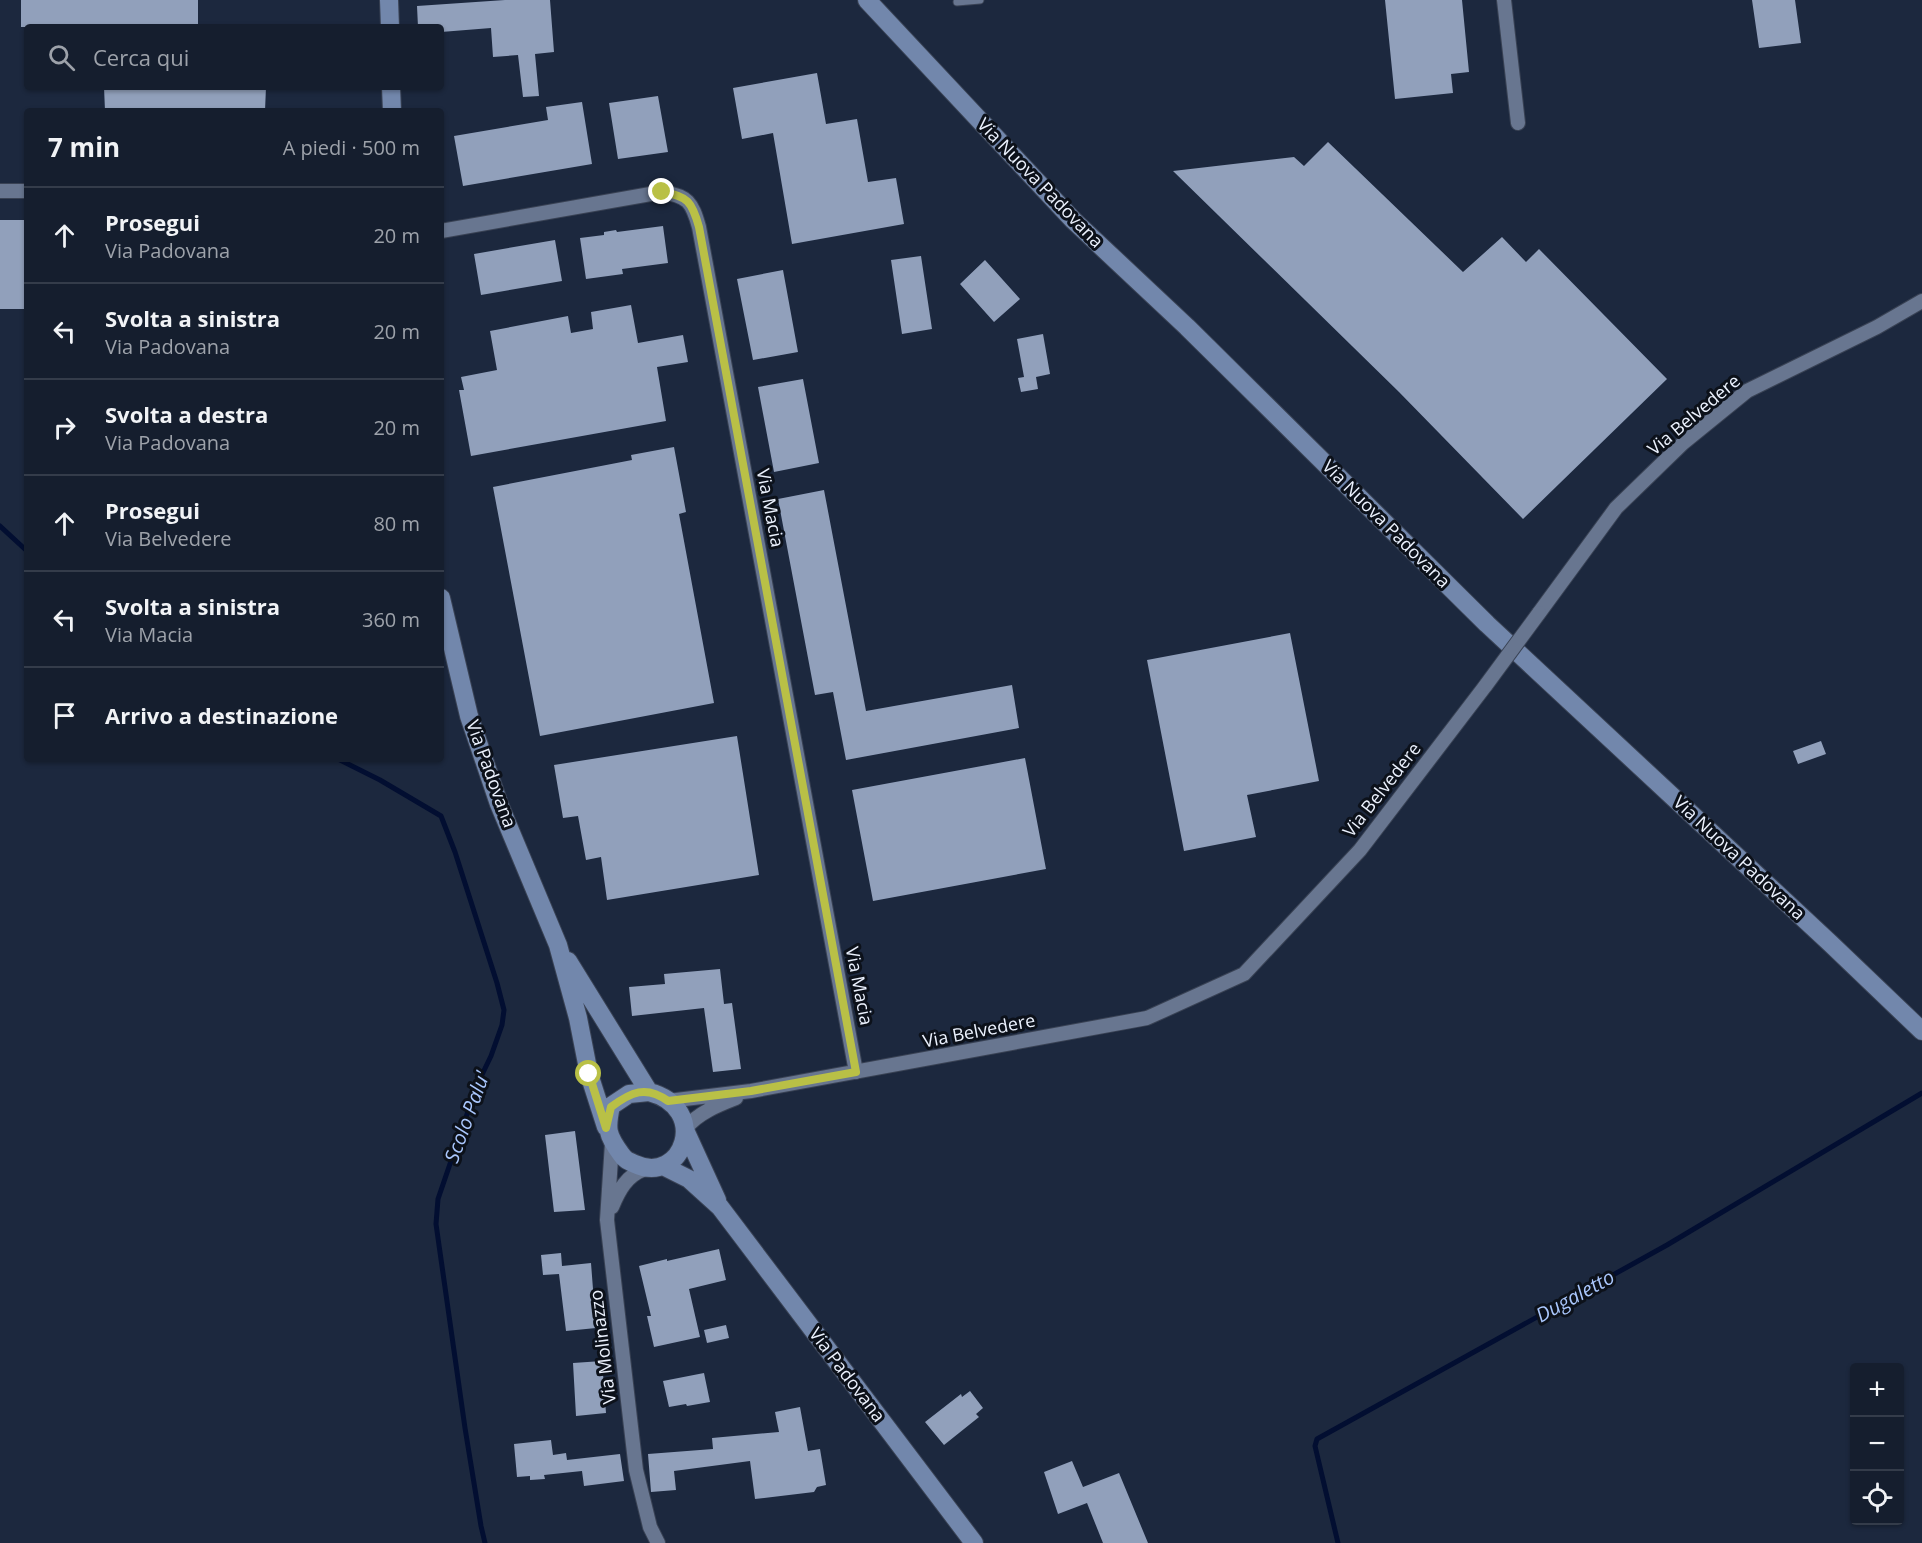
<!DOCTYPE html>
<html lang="it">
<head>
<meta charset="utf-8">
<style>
	body { margin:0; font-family:"Open Sans",sans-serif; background:#1e2736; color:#f1f3f6 }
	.controls { position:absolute; right:18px; bottom:18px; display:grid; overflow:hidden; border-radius:6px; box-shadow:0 2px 4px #0004 }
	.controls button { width:54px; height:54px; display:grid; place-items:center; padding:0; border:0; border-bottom:2px solid #343c4a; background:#151e2e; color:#f1f3f6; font:30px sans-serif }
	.stop { position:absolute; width:18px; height:18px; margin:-14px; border:4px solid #b9c046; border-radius:50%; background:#fff }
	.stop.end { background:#b9c046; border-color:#fff; box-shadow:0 2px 6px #0008 }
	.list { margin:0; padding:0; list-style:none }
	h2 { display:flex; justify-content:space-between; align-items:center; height:78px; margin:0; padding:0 24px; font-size:26px }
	h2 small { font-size:20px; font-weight:400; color:#9da2aa }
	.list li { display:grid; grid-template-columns:39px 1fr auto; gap:18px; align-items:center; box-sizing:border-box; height:96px; padding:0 24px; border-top:2px solid #343c4a }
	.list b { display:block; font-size:22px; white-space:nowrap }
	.list p { margin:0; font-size:20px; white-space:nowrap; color:#9da2aa }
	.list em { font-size:20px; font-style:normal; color:#9da2aa }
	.icon { flex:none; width:33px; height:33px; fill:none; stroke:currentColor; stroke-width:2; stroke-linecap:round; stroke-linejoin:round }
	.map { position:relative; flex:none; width:1922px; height:1543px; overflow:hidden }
	.search { position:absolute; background:#151e2e; box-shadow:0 2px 4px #0004; left:24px; top:24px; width:420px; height:66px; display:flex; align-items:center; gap:15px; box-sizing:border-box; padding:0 21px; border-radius:6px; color:#9da2aa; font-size:22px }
	.panel { position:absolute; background:#151e2e; box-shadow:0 2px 4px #0004; left:24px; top:108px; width:420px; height:654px; border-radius:6px }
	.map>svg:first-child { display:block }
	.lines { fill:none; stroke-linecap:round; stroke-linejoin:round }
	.stream { stroke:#020e31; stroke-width:5 }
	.building { fill:#91a0bb }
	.lane-casing { stroke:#394254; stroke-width:9 }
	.street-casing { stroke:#394254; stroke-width:16 }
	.secondary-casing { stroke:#394254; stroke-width:20 }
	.lane { stroke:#687690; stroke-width:7 }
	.street { stroke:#687690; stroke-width:14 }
	.secondary { stroke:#7287ac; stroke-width:18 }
	.street-bridge-casing { stroke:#394254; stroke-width:16; stroke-linecap:butt }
	.street-bridge { stroke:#687690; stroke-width:14 }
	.route { stroke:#b9c046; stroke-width:8 }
	.labels { text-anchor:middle; stroke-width:6; stroke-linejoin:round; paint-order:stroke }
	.street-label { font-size:18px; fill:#ecf2fe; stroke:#0c111a }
	.water-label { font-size:20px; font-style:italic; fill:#aac7fd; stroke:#0c111a }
</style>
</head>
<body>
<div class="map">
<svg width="1922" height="1543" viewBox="0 0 1922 1543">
	<rect width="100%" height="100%" fill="#1c283e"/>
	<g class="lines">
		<path class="stream" d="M0,526L27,551
			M338,759L380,780L441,816L455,852L497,983L504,1010L502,1025L491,1056L477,1085L438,1199L436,1224L465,1428L481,1526L485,1543
			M1338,1543L1315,1446L1317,1439L1667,1245L1922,1093"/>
	</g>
	<path class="building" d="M21,0H198V27H21Z
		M505,0H550L554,52L535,54L539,96L523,97L518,55L493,57L491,28L441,32V27H418L417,6Z
		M1385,0H1462L1469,72L1451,74L1453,93L1395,99Z
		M1752,0H1795L1801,43L1759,48Z
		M817,73L826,124L857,119L868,182L896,178L904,224L792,244L773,133L742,139L733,88Z
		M104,87H266L265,111H211V110L105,111Z
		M658,96L668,152L618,159L609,103Z
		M582,102L592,164L463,186L454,136L548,120L546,107Z
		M1328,142L1463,272L1502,237L1526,262L1539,249L1667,379L1523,519L1399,392L1173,171L1294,157L1304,166Z
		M0,220H27V309H0Z
		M663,226L668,263L622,269L623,274L586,279L580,238L604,235V232L616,230L617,232Z
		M555,240L562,281L481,295L474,254Z
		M921,256L932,329L902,334L891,260Z
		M985,260L1020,299L994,322L960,284Z
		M783,270L798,352L753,360L737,279Z
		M631,305L638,343L683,335L688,362L657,367L666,421L471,456L459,390H464L461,377L497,370L490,331L568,316L571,333L593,329L591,312Z
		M1043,334L1050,374L1036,377L1038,389L1021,392L1018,378L1024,377L1017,339Z
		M803,379L819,463L774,472L758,387Z
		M674,447L686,512L679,514L714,703L540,736L493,487L632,460L631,455Z
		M824,490L866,711L1012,685L1019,728L846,760L833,692L815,695L778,499Z
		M1290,633L1319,781L1247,795L1256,837L1184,851L1147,660Z
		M737,736L759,875L607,900L601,857L586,860L578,816L563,818L554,765Z
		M1821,741L1826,754L1798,764L1793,751Z
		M1025,758L1046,869L873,901L852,790Z
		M720,969L724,1004L732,1003L741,1069L713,1072L704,1008L632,1016L629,987L665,984L664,974Z
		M575,1131L585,1210L554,1212L545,1135Z
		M719,1249L726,1280L689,1289L700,1337L654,1347L647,1316H651L639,1266L667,1259V1261Z
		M561,1253L562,1266L591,1263L596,1328L566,1331L559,1274L543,1275L541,1255Z
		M726,1325L729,1338L707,1343L704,1330Z
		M602,1361L606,1413L576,1416L573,1363Z
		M704,1373L710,1402L687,1406L686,1404L669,1407L663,1381Z
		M970,1391L983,1408L976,1414L979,1417L944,1445L925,1422L961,1394L962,1397Z
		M800,1407L808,1451L820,1449L826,1485L817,1487L814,1492L755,1499L750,1461L674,1471L676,1490L651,1492L648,1454L713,1449L712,1438L779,1432L775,1412Z
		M551,1440L553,1455L566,1453L567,1460L620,1454L624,1481L584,1486L582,1471L544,1475L545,1479L530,1480V1476L517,1477L514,1444Z
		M1072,1461L1083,1487L1119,1473L1148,1543H1103L1087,1503L1058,1514L1044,1472Z"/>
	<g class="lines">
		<defs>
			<path id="lane" d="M957,2L980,0"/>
			<path id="street" d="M1504,0L1518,123
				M0,191H27
				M441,231L662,192C688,196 692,202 699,227L856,1072
				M1539,613L1616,508L1683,443L1747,391L1877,327L1922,301
				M668,1101L751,1091L1147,1018L1244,974L1360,850L1486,685
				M686,1128C698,1113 718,1105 736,1098
				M612,1143L607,1220L636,1470L650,1527L658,1543
				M612,1207C619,1190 627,1175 645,1169"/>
			<path id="secondary" d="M389,0L390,27
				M867,0L1073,220L1187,327L1487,624L1830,943L1922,1031
				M391,87L392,111
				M441,598L469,716L499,804L558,945L578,1018L589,1074L606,1127
				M568,961L649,1092
				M649,1092C711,1108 683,1186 635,1164C628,1161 625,1160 621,1154C607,1135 606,1129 611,1106L629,1094Z
				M685,1130L717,1200
				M663,1166L689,1179L720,1207L974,1543"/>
		</defs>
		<use href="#lane" class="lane-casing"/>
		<use href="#street" class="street-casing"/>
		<use href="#secondary" class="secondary-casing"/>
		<use href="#lane" class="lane"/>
		<use href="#street" class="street"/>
		<use href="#secondary" class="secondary"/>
		<defs>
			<path id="street-bridge" d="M1486,685L1539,613"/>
		</defs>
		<use href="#street-bridge" class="street-bridge-casing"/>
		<use href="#street-bridge" class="street-bridge"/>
	</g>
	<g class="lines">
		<path class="route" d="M589,1074L606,1128L611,1107C631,1092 646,1085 668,1101L751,1091L856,1072L699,227C692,202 688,196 662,192"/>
	</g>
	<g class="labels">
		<g class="street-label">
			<text transform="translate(1040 183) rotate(46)" y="6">Via Nuova Padovana</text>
			<text transform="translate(1694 415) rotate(-40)" y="6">Via Belvedere</text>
			<text transform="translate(770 508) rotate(79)" y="6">Via Macia</text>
			<text transform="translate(1386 524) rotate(45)" y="6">Via Nuova Padovana</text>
			<text transform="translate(491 774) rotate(70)" y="6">Via Padovana</text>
			<text transform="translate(1382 790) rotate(-52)" y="6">Via Belvedere</text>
			<text transform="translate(1739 858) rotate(43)" y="6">Via Nuova Padovana</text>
			<text transform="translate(859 986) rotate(79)" y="6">Via Macia</text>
			<text transform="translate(979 1031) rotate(-11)" y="6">Via Belvedere</text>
			<text transform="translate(603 1347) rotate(-97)" y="6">Via Molinazzo</text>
			<text transform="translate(847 1375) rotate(53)" y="6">Via Padovana</text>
		</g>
		<g class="water-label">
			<text transform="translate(467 1117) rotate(-70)" y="7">Scolo Palu'</text>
			<text transform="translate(1575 1296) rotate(-29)" y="7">Dugaletto</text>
		</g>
	</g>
</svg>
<div class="controls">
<button>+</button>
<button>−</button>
<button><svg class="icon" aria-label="locate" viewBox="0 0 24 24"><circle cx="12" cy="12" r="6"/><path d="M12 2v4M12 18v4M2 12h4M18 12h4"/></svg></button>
</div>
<div class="stop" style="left:589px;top:1074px"></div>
<div class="stop end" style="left:662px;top:192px"></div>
<div class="search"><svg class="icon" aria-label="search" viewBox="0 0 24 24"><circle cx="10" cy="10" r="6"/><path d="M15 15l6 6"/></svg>Cerca qui</div>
<section class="panel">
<h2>7 min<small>A piedi · 500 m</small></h2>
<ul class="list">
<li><svg class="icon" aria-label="ahead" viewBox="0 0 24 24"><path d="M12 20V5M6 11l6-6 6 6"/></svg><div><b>Prosegui</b><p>Via Padovana</p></div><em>20 m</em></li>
<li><svg class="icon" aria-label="left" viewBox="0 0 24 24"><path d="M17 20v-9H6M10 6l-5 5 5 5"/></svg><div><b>Svolta a sinistra</b><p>Via Padovana</p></div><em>20 m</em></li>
<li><svg class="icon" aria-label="right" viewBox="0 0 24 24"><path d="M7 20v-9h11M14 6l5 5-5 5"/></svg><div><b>Svolta a destra</b><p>Via Padovana</p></div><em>20 m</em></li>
<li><svg class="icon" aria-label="ahead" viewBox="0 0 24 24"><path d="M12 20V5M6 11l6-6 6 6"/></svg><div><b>Prosegui</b><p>Via Belvedere</p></div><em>80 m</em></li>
<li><svg class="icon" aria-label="left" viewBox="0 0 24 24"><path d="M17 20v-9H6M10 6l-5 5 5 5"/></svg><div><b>Svolta a sinistra</b><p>Via Macia</p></div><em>360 m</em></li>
<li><svg class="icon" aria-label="arrive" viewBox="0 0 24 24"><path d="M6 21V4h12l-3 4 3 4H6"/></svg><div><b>Arrivo a destinazione</b></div></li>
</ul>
</section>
</div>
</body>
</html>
